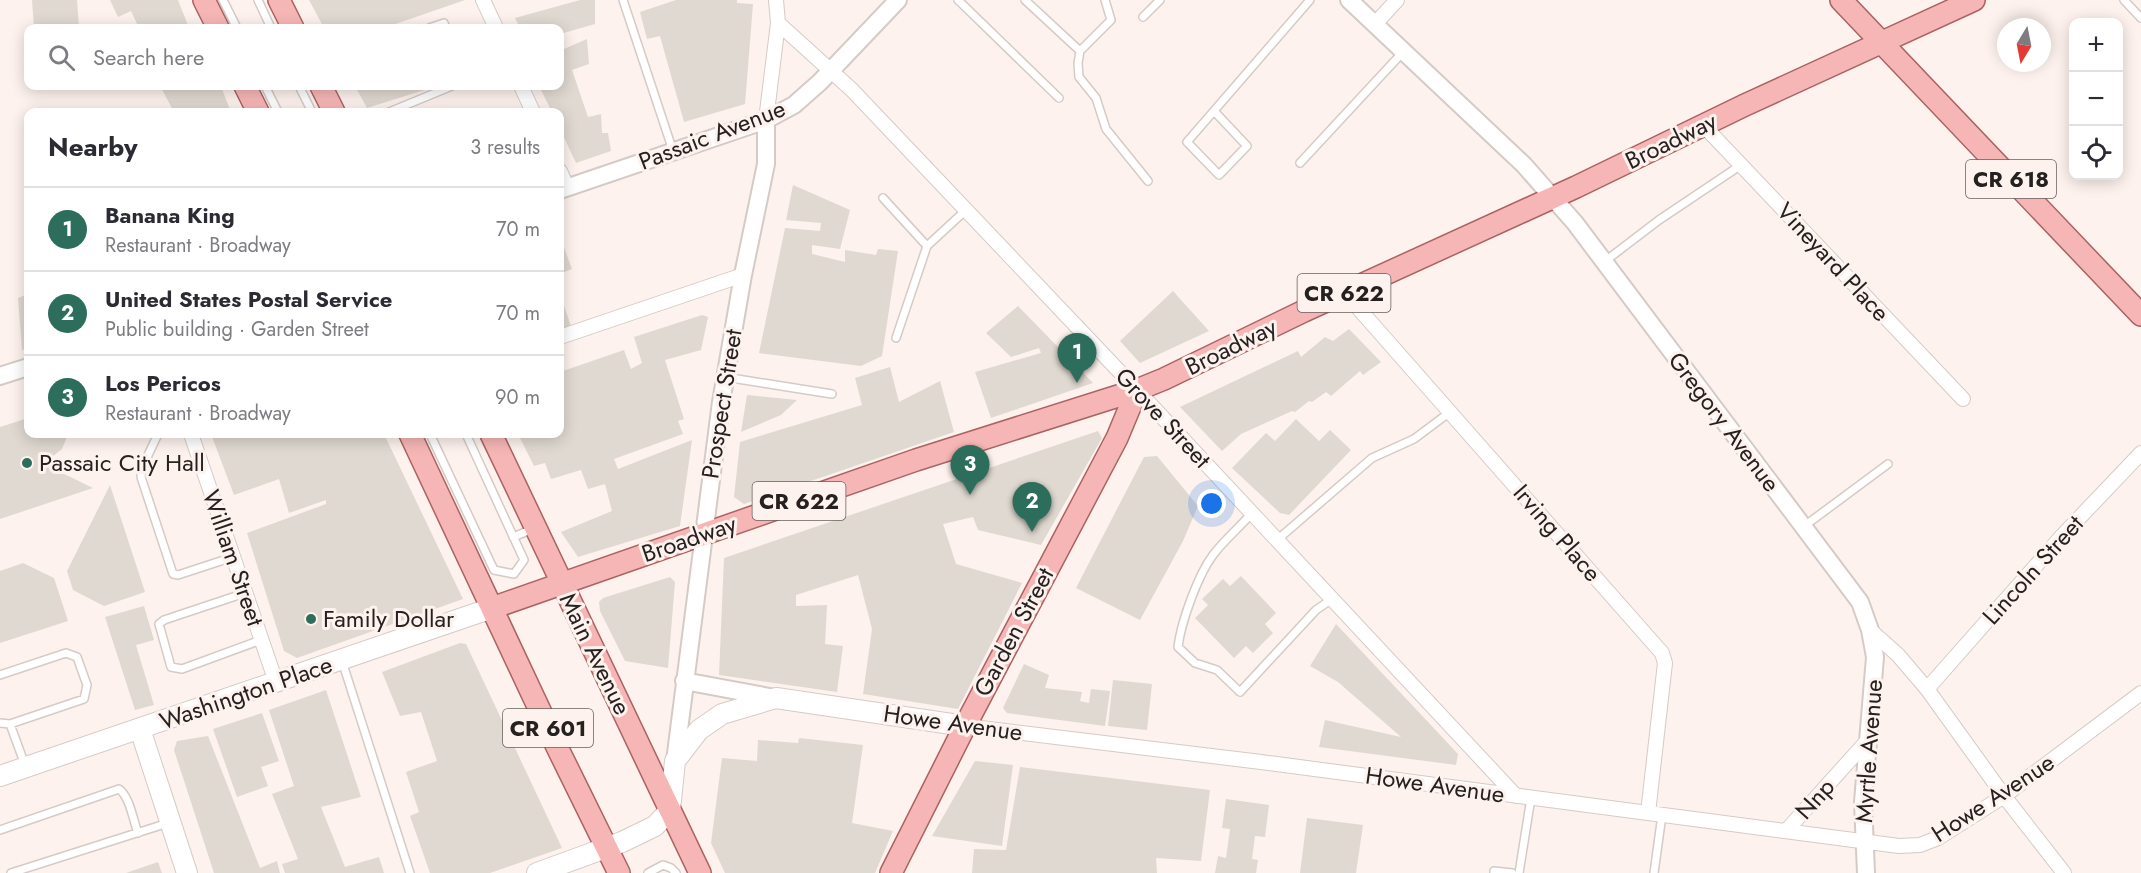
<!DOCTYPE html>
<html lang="en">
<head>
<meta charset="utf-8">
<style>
	body { margin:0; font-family:Jost,sans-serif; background:#f2f2f3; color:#2b2b33 }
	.controls { position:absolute; right:18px; top:18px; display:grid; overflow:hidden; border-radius:12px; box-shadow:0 3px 15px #0003 }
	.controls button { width:54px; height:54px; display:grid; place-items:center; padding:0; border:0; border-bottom:2px solid #e1e1e2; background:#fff; color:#2b2b33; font:30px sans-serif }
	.compass { position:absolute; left:1997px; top:18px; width:54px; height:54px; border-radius:50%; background:#fff; box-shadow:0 3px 15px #0003; rotate:190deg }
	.you { position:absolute; left:1212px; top:504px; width:21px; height:21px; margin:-15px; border:4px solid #fff; border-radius:50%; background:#1a73e8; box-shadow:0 0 0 9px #1a73e833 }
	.badge { display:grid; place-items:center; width:39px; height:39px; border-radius:50%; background:#2d6d5b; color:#fff; font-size:20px; font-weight:700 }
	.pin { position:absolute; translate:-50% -50px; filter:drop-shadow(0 2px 3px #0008) }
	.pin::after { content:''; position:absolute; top:32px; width:21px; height:18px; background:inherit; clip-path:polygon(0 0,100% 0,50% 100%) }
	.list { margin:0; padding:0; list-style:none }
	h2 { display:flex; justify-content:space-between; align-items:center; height:78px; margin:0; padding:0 24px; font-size:26px }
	h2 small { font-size:20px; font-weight:400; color:#7c7c81 }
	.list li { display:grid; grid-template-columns:39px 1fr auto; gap:18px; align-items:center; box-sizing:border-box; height:84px; padding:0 24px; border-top:2px solid #e1e1e2 }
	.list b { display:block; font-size:22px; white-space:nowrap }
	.list p { margin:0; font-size:20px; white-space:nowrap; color:#7c7c81 }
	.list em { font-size:20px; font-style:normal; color:#7c7c81 }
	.icon { flex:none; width:33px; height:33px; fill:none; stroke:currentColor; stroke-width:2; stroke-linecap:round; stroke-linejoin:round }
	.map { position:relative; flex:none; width:2141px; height:873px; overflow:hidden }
	.search { position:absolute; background:#fff; box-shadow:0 3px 15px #0003; left:24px; top:24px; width:540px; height:66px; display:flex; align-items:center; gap:15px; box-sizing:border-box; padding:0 21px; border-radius:12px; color:#7c7c81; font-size:22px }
	.panel { position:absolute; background:#fff; box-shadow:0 3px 15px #0003; left:24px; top:108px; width:540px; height:330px; border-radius:12px }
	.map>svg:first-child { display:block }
	.building { fill:#e0d9d1 }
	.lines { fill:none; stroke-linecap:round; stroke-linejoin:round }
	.service-casing { stroke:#d5cbc6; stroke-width:10 }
	.minor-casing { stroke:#d5cbc6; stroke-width:16 }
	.tertiary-casing { stroke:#d5cbc6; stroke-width:20 }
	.secondary-casing { stroke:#d5cbc6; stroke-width:22 }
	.primary-casing { stroke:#aa6362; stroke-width:24 }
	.service { stroke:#fff; stroke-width:7 }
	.minor { stroke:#fff; stroke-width:14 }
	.tertiary { stroke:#fff; stroke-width:16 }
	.secondary { stroke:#fff; stroke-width:20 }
	.primary { stroke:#f7b6b6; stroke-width:21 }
	.poi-dot { fill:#2d6d5b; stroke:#fdf2ed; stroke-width:2 }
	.labels { text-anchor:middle; stroke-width:6; stroke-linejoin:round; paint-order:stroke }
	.shield { fill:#fdf2ed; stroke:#66605e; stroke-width:1.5 }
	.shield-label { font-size:22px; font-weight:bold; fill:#252120 }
	.street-label { font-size:24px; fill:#252120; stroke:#fdf2ed }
	.poi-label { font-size:24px; fill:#252120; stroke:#fdf2ed; text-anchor:start }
</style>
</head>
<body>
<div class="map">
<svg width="2141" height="873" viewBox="0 0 2141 873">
	<rect width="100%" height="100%" fill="#fdf2ed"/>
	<path class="building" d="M32,0H77L79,28H34Z
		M110,0H178L189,28H139L131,11L118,17Z
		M309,0H465L384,28H324Z
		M580,0H595V24L560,34V28H520L515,18Z
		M676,0H737V3L753,4L745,104L684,122L660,36L647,39L640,12Z
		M560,39L564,49L587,39L589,64L572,70L588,117L601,114L602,133H608L611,151L576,163L560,129V112H552L539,86H560Z
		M160,86H218L222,89L231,112H174Z
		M355,86H437L367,108Z
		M793,185L850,210L840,249L812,245V254L845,262V250L876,255L878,249L898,251L882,356L861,366L759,353L785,228L820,231L821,223L786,220Z
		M560,237L572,269L560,274Z
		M1173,291L1209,331L1140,363L1120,341Z
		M28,294V348L22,350L18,298Z
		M560,294L571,326L560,329Z
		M1018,306L1093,383L991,418L975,372L1041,353L1039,348L1011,357L986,333Z
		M702,315L708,317L701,350L665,360L684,419L678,421L683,434L614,459L618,469L692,440L680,526L578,557L561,532L612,511L605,484L588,489L581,470L551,479L545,463L534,466L518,434H560V372L624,350L631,369L642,363L634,337Z
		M1349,329L1381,362L1363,375L1360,371L1331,396L1326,392L1312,402L1309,401L1295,412L1292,411L1241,434L1222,451L1180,407L1298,351L1301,357L1325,337L1333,341Z
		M890,367L899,402L940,381L954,432L744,504L734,497L740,442L862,405L855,378Z
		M747,395L797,400L781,415L741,432Z
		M28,418V434H66L67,437L62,449L52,457L56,470L93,488L0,519V427Z
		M1296,419L1319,441L1330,430L1351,450L1289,515L1280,513L1232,468L1266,433L1275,441Z
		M1098,431L1102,438L1041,545L978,530L973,517L943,524L956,564L1022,583L958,709L863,694L872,629L858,575L796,595V606L827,605L825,644L843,646L837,692L719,675L724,558Z
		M211,434H384L463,599L297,658L284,651L247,533L326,504V500L289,513L279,479L234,495Z
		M1157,456L1198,506L1183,541L1140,620L1076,588L1144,457Z
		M110,485L145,592L104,606L73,590L67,571Z
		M23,563L54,578L68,621L0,643V571Z
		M1241,576L1276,613L1265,624L1273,633L1253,653L1246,646L1234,658L1195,618L1208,605L1202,599L1223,579L1230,586Z
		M670,577L675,582L668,668L625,661L600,611L599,602L603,598Z
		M144,606L154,640L136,645L154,705L135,710L105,617Z
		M1336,624L1458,754L1456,765L1319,747L1325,720L1401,737L1338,682L1310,666Z
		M460,643L466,644L562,848L490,873H430L410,816L419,812L406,772L437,761L421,712L400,716L382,672Z
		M1024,664L1049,675L1045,688L1082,692L1080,701L1089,703L1091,689L1110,691L1105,726L1007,713L1003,708Z
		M1113,680L1152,684L1147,730L1108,726Z
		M326,690L361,797L321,807L345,867L379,857L384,873H285L282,864L298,859L272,794L294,786L269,710Z
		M262,713L279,761L261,767L268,786L237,797L213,729Z
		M208,736L260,868L277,861L280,873H214L174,750L177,741Z
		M799,738L863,745L852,823L893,831L875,873H725L711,843L722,758L757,761L758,740L798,743Z
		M975,761L1013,765L1002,846L932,836Z
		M1020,767L1210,790L1201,861L1156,858L1157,873H972L974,849L1006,850Z
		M1226,799L1269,805L1265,837L1255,836L1252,859L1258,860L1256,873H1215L1218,856L1226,858L1230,829L1222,828Z
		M1307,818L1363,825L1356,873H1300Z
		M158,862L162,873H126Z"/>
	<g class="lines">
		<defs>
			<path id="service" d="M223,0L237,28
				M258,0L271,28
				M623,0L673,151
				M958,0L1059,98
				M1025,0L1080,51L1111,20L1105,0
				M2124,0L2141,18
				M1143,17L1160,0
				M429,28L444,23L446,28
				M1080,51L1078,63L1079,77L1096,98L1106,129L1148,181
				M265,86L278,112
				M299,86L312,112
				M1214,111L1247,146L1219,175L1187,142L1310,0
				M389,112L452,86
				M1300,163L1403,52
				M883,198L927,246
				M1604,262L1659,220L1741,165
				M896,338L927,246L966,210
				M725,377L832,394
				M158,434L142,468L141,477L173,574L178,575L233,557
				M430,434L494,570L514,574L524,560L466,434
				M1252,513C1240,527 1224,540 1213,555C1198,575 1181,622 1178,647L1195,663L1217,670L1240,692L1316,610L1332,599
				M1803,527L1888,464
				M513,537L533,529
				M1277,540L1372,458L1414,439L1450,412
				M245,593L164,620L159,624L171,667L182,669L261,640
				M342,661L410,873
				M0,675L66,653L77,657L87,685L84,699L10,724L0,723
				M10,724L25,765
				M0,830L119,789C130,797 133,820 138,833
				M11,873L168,823
				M648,873L663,865L671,868L676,873
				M1494,873V871L1512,873
				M1519,873L1531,798
				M1654,873L1662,815"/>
			<path id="minor" d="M483,0L496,28
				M778,23L852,90L1137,390L1516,796
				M1375,24L1397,0
				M521,86L533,112
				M766,120L778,23L776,0
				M1703,125L1963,399
				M560,171L567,187
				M1345,293L1662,653L1665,663L1648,813
				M560,337L743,275
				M191,434L276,682
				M1870,630L1898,655L1927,689L2004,796L2064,873
				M1927,689L2062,536L2141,453
				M965,726L1261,762L1899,846L1920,845L1938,838L2004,796L2141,693
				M1786,831L1868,740"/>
			<path id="tertiary" d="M1349,0L1524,165L1575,223L1860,602L1870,630L1875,657L1863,802L1866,873
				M560,190L766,120L794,105L820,82L898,0
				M0,376L28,367
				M684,681L775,698
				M675,761L721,402L743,275L766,164V120"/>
			<path id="secondary" d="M140,729L187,873
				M0,776L492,608
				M537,873L622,842L655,826L670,810L675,761L699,730L722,714L776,698L965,726"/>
			<path id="primary" d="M204,0L218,28
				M279,0L293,28
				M1841,0L2141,315
				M245,86L258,112
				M321,86L334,112
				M410,434L558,749L619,873
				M491,434L700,873
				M492,608L916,460L1137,390L1164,379L1304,311L1576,187L1745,105L1974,0
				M891,873L965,726L1117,438L1137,390"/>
		</defs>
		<use href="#service" class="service-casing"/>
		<use href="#minor" class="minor-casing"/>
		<use href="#tertiary" class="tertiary-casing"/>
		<use href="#secondary" class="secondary-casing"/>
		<use href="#primary" class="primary-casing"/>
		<use href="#service" class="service"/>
		<use href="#minor" class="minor"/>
		<use href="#tertiary" class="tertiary"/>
		<use href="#secondary" class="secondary"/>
		<use href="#primary" class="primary"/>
	</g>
	<g class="poi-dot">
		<circle cx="27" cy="463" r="6"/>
		<circle cx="311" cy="619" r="6"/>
	</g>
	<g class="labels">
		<g class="shield">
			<rect x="1966" y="160" width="90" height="38" rx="4.5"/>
			<rect x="1297.5" y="274" width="93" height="38" rx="4.5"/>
			<rect x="752.5" y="482" width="93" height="38" rx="4.5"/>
			<rect x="503" y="709" width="90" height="38" rx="4.5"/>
		</g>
		<g class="shield-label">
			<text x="2011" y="187">CR 618</text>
			<text x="1344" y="301">CR 622</text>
			<text x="799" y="509">CR 622</text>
			<text x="548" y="736">CR 601</text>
		</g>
		<g class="street-label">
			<text transform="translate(712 135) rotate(-21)" y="8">Passaic Avenue</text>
			<text transform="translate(1671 141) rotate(-26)" y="8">Broadway</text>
			<text transform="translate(1833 262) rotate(47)" y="8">Vineyard Place</text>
			<text transform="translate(1231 347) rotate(-26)" y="8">Broadway</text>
			<text transform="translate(722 404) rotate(-81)" y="8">Prospect Street</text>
			<text transform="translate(1163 418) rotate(47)" y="8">Grove Street</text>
			<text transform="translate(1724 422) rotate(53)" y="8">Gregory Avenue</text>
			<text transform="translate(1557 533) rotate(49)" y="8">Irving Place</text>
			<text transform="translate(689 539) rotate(-19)" y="8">Broadway</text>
			<text transform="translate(233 558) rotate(71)" y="8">William Street</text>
			<text transform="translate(2033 570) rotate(-48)" y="8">Lincoln Street</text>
			<text transform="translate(1014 632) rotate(-62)" y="8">Garden Street</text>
			<text transform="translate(595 654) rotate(64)" y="8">Main Avenue</text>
			<text transform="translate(246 693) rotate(-19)" y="8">Washington Place</text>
			<text transform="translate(953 723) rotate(8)" y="8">Howe Avenue</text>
			<text transform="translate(1869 751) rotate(-86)" y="8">Myrtle Avenue</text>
			<text transform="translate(1435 785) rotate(8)" y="8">Howe Avenue</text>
			<text transform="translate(1993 798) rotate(-33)" y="8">Howe Avenue</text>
			<text transform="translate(1815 799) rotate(-48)" y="8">Nnp</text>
		</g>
		<g class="poi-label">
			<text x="39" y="471">Passaic City Hall</text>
			<text x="323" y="627">Family Dollar</text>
		</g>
	</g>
</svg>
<div class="controls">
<button>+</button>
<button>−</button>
<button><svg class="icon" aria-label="locate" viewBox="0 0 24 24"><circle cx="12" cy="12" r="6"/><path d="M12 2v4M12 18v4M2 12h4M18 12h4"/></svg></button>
</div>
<svg class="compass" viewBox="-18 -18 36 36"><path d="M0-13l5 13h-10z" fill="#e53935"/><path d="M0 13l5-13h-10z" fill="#7c7c81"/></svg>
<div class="you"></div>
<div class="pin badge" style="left:1077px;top:383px">1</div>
<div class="pin badge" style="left:1032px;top:532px">2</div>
<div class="pin badge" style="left:970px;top:495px">3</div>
<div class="search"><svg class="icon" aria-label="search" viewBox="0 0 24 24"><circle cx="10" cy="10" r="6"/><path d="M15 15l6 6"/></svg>Search here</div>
<section class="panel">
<h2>Nearby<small>3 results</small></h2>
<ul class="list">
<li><span class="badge">1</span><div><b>Banana King</b><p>Restaurant · Broadway</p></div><em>70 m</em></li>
<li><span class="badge">2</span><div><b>United States Postal Service</b><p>Public building · Garden Street</p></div><em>70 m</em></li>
<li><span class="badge">3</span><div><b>Los Pericos</b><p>Restaurant · Broadway</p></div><em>90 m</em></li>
</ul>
</section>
</div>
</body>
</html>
